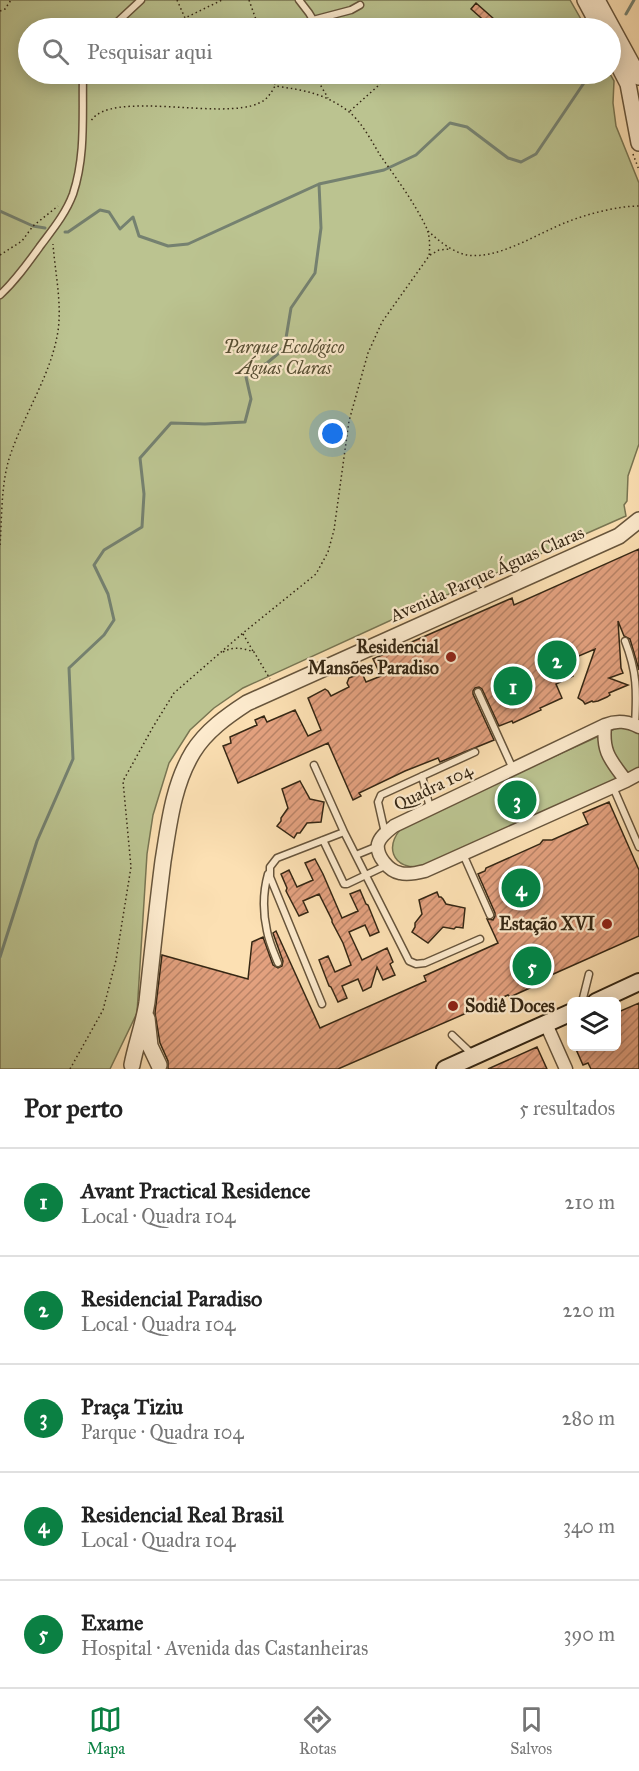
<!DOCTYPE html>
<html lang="pt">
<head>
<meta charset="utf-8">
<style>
	body { margin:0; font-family:"IM FELL Great Primer",serif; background:#f6f6f6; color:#222 }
	.controls { position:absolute; right:18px; bottom:18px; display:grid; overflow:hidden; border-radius:9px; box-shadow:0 3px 15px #0003 }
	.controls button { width:54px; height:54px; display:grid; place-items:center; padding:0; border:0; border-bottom:2px solid #e0e0e0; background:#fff; color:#222; font:30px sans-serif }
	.you { position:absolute; left:333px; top:434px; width:21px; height:21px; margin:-15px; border:4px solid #fff; border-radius:50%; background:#1a73e8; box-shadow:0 0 0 9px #1a73e833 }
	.badge { display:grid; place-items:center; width:39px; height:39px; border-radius:50%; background:#0b8043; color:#fff; font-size:20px; font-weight:700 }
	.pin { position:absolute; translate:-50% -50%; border:3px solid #fff; box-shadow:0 2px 6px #0006 }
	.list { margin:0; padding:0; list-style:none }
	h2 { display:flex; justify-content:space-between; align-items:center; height:78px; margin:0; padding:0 24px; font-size:26px }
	h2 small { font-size:20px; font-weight:400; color:#767676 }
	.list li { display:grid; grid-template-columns:39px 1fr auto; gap:18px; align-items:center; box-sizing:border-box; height:108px; padding:0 24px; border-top:2px solid #e0e0e0 }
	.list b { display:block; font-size:22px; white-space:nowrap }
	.list p { margin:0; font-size:20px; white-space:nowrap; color:#767676 }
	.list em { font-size:20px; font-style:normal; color:#767676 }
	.icon { flex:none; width:33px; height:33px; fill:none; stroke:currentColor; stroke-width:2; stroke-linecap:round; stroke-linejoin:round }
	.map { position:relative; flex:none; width:639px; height:1069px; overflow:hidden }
	.search { position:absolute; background:#fff; box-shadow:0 3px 15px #0003; left:18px; right:18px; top:18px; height:66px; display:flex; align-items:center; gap:15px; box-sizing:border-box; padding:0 21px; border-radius:33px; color:#767676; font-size:22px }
	.sheet { height:618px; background:#fff }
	nav { display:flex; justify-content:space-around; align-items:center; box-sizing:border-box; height:84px; border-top:2px solid #e0e0e0; background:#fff; font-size:16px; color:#767676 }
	nav a { display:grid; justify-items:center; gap:3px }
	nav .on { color:#0b8043 }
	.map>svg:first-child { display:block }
	.green { fill:#bbc390; stroke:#787552; stroke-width:1.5 }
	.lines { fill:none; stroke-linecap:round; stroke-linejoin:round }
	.stream { stroke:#758170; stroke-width:3 }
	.building { fill:url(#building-hatch); stroke:#352714; stroke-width:1.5 }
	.service-casing { stroke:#67553c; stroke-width:9 }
	.minor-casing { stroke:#67553c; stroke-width:15 }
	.tertiary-casing { stroke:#67553c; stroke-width:18 }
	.secondary-casing { stroke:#352714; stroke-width:20 }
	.path { stroke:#352714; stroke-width:1.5; stroke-dasharray:1.5 3; stroke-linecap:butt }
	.service { stroke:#fdebce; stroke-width:6 }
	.minor { stroke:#fdebce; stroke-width:12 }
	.tertiary { stroke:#fdebce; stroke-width:15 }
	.secondary { stroke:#fdebce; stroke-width:16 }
	.poi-dot { fill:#8f2418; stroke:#fdebce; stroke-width:2 }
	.labels { text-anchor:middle; stroke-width:4.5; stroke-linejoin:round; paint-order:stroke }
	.park-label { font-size:18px; font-style:italic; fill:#564e33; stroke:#fdebce }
	.street-label { font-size:18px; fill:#352714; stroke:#fdebce }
	.poi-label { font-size:18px; font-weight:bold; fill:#352714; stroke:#fdebce; text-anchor:end }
</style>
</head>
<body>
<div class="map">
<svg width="639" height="1069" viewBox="0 0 639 1069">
	<defs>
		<pattern id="building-hatch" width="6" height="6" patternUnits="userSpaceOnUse" patternTransform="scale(1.5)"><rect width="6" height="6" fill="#e3a17f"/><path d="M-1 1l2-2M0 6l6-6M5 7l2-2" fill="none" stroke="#b98367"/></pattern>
	</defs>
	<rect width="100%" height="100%" fill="#fce0b3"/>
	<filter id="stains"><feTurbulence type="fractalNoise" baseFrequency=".00333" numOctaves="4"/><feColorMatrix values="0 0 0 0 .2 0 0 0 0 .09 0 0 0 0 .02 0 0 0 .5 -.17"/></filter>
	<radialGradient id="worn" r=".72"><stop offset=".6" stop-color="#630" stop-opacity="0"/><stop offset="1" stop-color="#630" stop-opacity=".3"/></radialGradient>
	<path class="green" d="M0,0H570L586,28H28V74H610L614,81L613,103L616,126L639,183V444L628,476L627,501L624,505L626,516L422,606L243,688L214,708L190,730L169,763L153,815L147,854L137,1013L110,1069H0Z
		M619,727L637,729L639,731V769L425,866C391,873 381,842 408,823Z"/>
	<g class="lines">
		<path class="stream" d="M626,14L634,0
			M0,211L33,226L45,228
			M65,232H68L100,210L109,212L120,229L133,217L139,236L168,246L188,244L319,184
			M0,957L37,841L73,759L69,668L104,635L114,620L108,594L94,565L104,550L142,527L144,494L140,458L171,423L205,424L245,422L251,399L246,377L253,370L267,363L280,352L285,344L291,308L315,273L321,228L319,184L384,170L416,155L450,123L467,127L508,158L521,162L536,154L590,74"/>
	</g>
	<path class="building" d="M476,3L494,19L489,25L471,9Z
		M639,549V670L630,639L624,636L618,621L621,668L623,673L609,678L628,685L609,693L610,695L607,697L598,701L593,702L592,701L585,704L583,701L578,698L595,649L567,661L573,676L556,684L562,698L540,708L541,710L513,723L512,721L499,726L482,689L479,687L475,688L473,691V694L494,740L440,762L438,758L405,771L359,793L361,796L353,800L328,743L238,783L223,746L231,743L230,737L257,725L255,720L264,716L267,722L295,710L308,736L321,730L308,698L325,689L328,691L331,696L349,687L347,683L349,678L362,673L366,682L381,676L373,659L512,598L514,605Z
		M300,781L310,799L324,802L321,822L307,823L300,833H297L294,838L277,826L281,821V818L288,808L282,789Z
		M609,802L639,870V936L531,984L532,987L510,997L508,995L338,1069H168V1061L160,1043L155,1013L162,955L248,979L252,942L263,937L273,965L278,968L282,966L283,961L273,933L276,931L320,1028L426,981L424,976L498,943L487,919L493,920L495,916V913L478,874L485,871L486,868L540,844L543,840H552L588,824L583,813Z
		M315,859L323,874L342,918L358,911L350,894L360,890L366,904L368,905L379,932L370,936L365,925L349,932L362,960L387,948L393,962L390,964L395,975L383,980L377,967L371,987L363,991L358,979L342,986L347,998L338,1002L331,987L329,986L319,960L328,956L335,972L351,965L343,943L332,922V920L319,894L303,901L308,912L299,916L286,891L287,888L281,874L289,870L297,887L313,880L305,863Z
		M437,892L439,897H441L443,899L446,904L465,908L463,928L456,927L454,929L443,927L428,943L412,932L415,927V923L422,914L419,900Z
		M639,1003V1069H591L588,1063L583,1065L575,1047H616V1013Z
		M537,1047L547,1069H488Z"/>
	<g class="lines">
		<defs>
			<path id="service" d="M299,0L309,13L318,28
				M313,20L351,10L360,5
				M111,28L141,0
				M0,295C16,280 28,263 41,245C53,229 66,213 73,194C86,155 82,114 83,74
				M625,641C637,672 637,691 635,725
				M478,692L513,769
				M314,765L344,832L409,961L416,964L425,963L480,939
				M422,776L430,808
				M613,787L639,847
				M385,833L378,802L381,795L475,752
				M323,840L344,884H347L387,865
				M463,854L490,915
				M356,855L378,846
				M268,874C263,892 263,913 267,931C269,942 274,953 278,963
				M582,1002L589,974
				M322,1004L270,877V867L277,858L344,832
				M452,1035L472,1054"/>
			<path id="minor" d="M605,725C602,753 611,760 626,781
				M639,727C627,721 617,720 605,725L394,826C389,830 380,836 378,844C376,856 389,871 400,873C408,875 417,873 425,871L626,781L639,774
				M546,1024L566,1069"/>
			<path id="tertiary" d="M585,0L600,28
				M597,0L639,77
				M610,49L628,84L639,143
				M147,1018L150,1046L159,1065
				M132,1065C136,1044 144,1023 147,1002C152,955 157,908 163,861C169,824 173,785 193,752C206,731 227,716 247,703L619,536L639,520"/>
			<path id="secondary" d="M596,1002L639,982
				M445,1069L572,1012"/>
		</defs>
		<use href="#service" class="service-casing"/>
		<use href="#minor" class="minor-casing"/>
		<use href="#tertiary" class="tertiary-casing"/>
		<use href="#secondary" class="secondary-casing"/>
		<path class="path" d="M177,0L185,18L222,0
			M249,0L259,28
			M0,11L5,9L11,0
			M273,74L275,85
			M314,74L328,98
			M350,111L379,85L387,74
			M633,154L639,170
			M428,231C439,241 452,252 467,255C498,260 538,233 567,222C587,214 618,206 639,206
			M0,255L22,241L33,226L58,206
			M430,255L439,250L451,249
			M0,545C2,517 1,486 9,459C23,415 51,376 58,331C62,303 55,272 53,244
			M243,634L253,651
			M223,652C233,646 243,648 254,652L270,679
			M70,1069L103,1010L116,960L131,867L123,781L153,727L174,693L243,633L316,574L328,552L334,530L349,421L368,353L382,322L429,256C430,247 430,237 427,229C415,203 396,178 380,155C371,140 361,121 348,111C324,93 303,90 275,86C271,93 267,100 259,103C223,121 110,89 91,121"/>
		<use href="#service" class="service"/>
		<use href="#minor" class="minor"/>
		<use href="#tertiary" class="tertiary"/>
		<use href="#secondary" class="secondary"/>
	</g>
	<g class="poi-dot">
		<circle cx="451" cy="657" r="6"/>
		<circle cx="607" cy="924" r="6"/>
		<circle cx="453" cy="1006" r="6"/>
	</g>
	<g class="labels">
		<g class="park-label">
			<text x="284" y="353">Parque Ecológico<tspan x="284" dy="21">Águas Claras</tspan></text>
		</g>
		<g class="street-label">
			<text transform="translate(487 574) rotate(-24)" y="6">Avenida Parque Águas Claras</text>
			<text transform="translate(433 787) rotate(-26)" y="6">Quadra 104</text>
		</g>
		<g class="poi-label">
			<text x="439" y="653">Residencial<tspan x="439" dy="21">Mansões Paradiso</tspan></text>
			<text x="595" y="930">Estação XVI</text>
			<text x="465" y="1012" text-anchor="start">Sodiê Doces</text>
		</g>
	</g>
	<rect width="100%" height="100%" filter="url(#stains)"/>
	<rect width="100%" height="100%" fill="url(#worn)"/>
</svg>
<div class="controls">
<button><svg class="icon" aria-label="layers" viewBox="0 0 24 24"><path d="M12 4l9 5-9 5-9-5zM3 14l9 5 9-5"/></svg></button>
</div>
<div class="you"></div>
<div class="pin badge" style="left:513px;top:686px">1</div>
<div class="pin badge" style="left:557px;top:660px">2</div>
<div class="pin badge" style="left:517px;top:800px">3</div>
<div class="pin badge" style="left:521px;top:888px">4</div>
<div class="pin badge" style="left:532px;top:966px">5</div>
<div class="search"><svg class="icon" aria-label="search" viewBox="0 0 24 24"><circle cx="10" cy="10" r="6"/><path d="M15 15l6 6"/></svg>Pesquisar aqui</div>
</div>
<section class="sheet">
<h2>Por perto<small>5 resultados</small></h2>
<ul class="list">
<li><span class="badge">1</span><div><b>Avant Practical Residence</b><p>Local · Quadra 104</p></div><em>210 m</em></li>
<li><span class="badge">2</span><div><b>Residencial Paradiso</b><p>Local · Quadra 104</p></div><em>220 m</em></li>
<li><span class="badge">3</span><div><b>Praça Tiziu</b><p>Parque · Quadra 104</p></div><em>280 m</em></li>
<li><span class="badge">4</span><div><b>Residencial Real Brasil</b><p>Local · Quadra 104</p></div><em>340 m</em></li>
<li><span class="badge">5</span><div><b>Exame</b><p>Hospital · Avenida das Castanheiras</p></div><em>390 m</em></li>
</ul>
</section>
<nav>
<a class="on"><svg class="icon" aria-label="map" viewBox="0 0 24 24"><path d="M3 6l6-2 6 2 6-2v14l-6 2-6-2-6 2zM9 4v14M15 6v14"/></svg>Mapa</a>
<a><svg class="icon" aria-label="directions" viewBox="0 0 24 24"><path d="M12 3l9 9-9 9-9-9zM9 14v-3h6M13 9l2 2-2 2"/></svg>Rotas</a>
<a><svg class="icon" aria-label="saved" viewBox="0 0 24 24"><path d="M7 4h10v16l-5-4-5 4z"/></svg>Salvos</a>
</nav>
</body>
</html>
